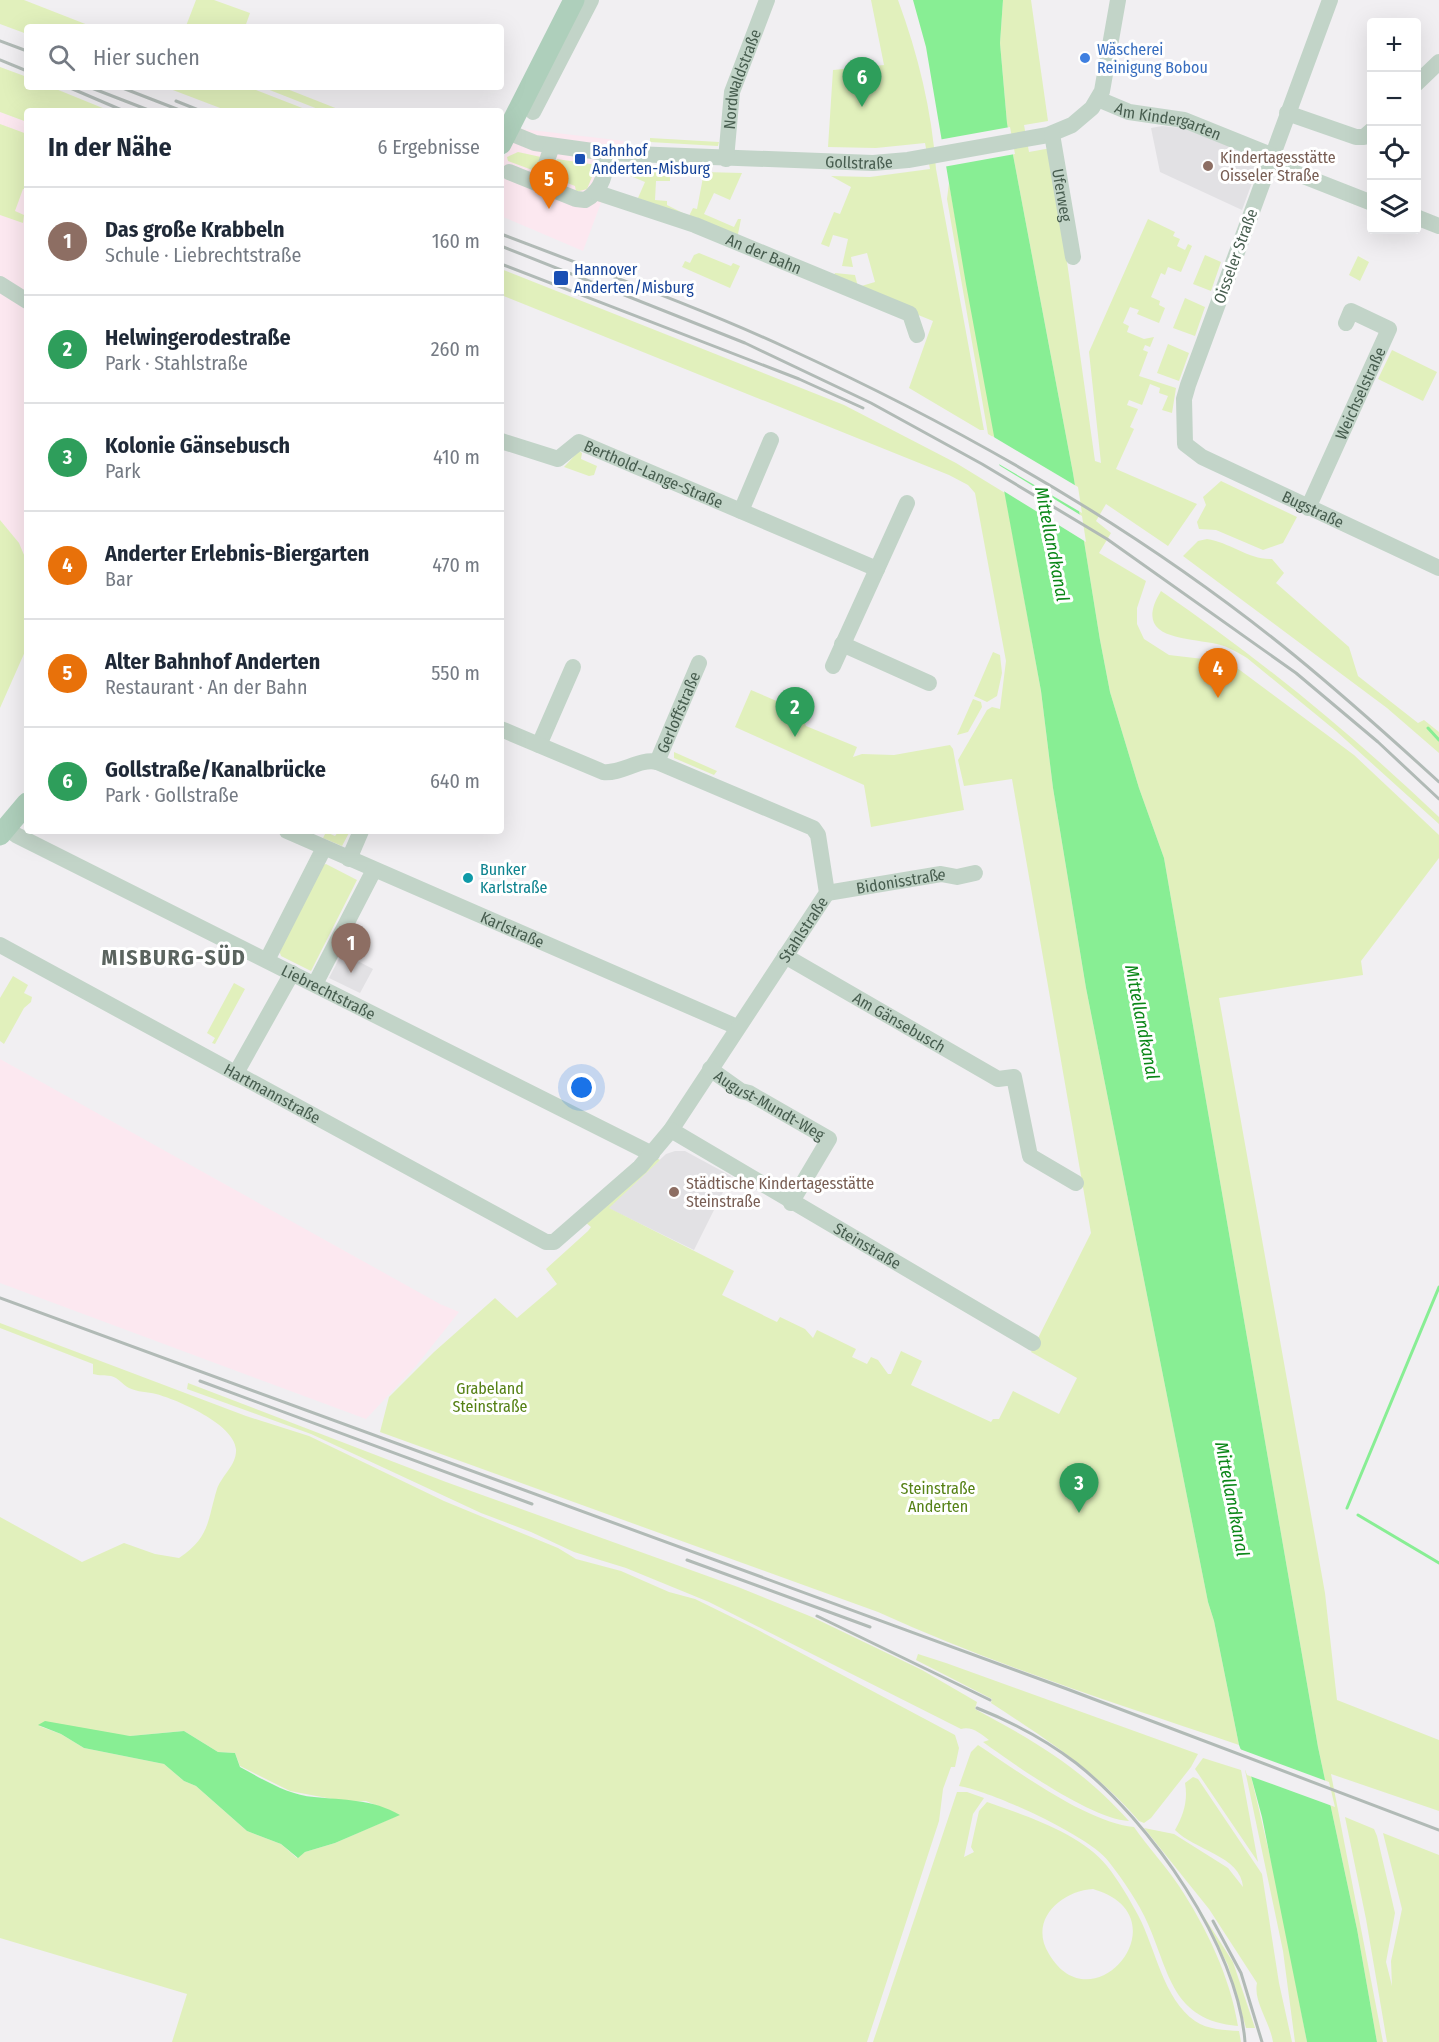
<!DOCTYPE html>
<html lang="de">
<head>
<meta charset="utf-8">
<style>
	body { margin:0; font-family:"Fira Sans Condensed",sans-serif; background:#f2f2f3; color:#1f2937 }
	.controls { position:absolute; right:18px; top:18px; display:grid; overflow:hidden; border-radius:6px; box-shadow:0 6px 24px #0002 }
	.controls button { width:54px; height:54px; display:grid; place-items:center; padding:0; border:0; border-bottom:2px solid #e0e1e3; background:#fff; color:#1f2937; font:30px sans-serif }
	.you { position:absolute; left:582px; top:1088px; width:21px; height:21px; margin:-15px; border:4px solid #fff; border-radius:50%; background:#1a73e8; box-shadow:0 0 0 9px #1a73e833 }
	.badge { display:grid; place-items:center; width:39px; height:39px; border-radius:50%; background:#2563eb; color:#fff; font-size:20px; font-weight:700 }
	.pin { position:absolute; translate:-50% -50px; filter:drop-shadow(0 2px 3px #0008) }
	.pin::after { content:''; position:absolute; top:32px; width:21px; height:18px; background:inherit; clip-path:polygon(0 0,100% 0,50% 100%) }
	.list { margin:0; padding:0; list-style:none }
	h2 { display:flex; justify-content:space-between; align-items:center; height:78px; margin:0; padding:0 24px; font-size:26px }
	h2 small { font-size:20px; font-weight:400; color:#747a83 }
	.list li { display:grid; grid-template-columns:39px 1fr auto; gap:18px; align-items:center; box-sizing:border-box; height:108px; padding:0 24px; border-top:2px solid #e0e1e3 }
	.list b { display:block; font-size:22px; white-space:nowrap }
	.list p { margin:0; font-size:20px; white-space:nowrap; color:#747a83 }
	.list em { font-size:20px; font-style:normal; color:#747a83 }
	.icon { flex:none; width:33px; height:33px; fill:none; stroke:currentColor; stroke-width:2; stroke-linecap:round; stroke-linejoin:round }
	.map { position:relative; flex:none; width:1439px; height:2042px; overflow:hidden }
	.search { position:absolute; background:#fff; box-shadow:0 6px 24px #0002; left:24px; top:24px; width:480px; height:66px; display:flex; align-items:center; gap:15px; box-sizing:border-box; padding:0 21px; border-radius:6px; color:#747a83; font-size:22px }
	.panel { position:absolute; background:#fff; box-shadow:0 6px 24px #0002; left:24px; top:108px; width:480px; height:726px; border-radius:6px }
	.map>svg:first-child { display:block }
	.commercial { fill:#fce8f0 }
	.education { fill:#e2e1e4 }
	.green { fill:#e1f0bc; fill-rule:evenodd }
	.water { fill:#88ee94 }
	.pier { fill:#f1eff2 }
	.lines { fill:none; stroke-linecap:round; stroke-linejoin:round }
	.stream { stroke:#88ee94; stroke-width:3 }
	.minor { stroke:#c2d4c8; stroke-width:16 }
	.major { stroke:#aecfbb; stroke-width:21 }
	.rail { stroke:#b1bab6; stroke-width:3 }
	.shop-dot { fill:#3f7fe0; stroke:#fff; stroke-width:2 }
	.transit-dot { fill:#1a4fb4; stroke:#fff; stroke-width:2 }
	.education-dot { fill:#8d6e63; stroke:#fff; stroke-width:2 }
	.culture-dot { fill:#0f9aa8; stroke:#fff; stroke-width:2 }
	.labels { text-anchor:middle; stroke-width:6; stroke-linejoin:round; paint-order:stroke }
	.shop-label { font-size:16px; fill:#366cbe; stroke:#fff; text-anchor:start }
	.street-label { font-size:16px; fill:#475d4f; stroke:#fff }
	.transit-label { font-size:16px; fill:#164399; stroke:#fff; text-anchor:start }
	.education-label { font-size:16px; fill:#785e54; stroke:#fff; text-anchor:start }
	.culture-label { font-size:16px; fill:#0d838f; stroke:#fff; text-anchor:start }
	.park-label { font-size:16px; fill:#558115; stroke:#fff }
	.water-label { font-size:18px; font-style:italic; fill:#0b8718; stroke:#fff }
	.district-label { font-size:22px; font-weight:bold; letter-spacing:1.5px; fill:#5b645f; stroke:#fff }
</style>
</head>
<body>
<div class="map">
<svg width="1439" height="2042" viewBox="0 0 1439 2042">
	<rect width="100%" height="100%" fill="#f1eff2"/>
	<path class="commercial" d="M0,112L27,122V562L19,543L0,520Z
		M522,129L624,141L583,251L501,216V162Z
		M0,1059L440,1304L459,1312L416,1366L366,1419L0,1283Z"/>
	<path class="education" d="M1162,126L1182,128L1253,155L1257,159V169L1242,210L1160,172L1151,128Z
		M342,953L373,969L360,993L329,978Z
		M675,1151H685L731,1176L694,1250L608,1208L666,1154Z"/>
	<path class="green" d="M0,0H24L93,27H27V34L0,24Z
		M196,0H214L250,13L245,27L186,26Z
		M871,0H898C918,54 932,111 936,169L984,430H980L909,388L933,321L832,280L835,273L855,275L858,287L875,282L867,253L851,257L853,267L842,266L848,239L833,235L829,247L821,244L834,212L840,214L851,187L831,176L870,177L930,169L925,143L876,148L828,147L833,70L884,65Z
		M1003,0H1031L1048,121L1024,125L1029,152L1051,148L1095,461L1101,463L1089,352L1148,219L1175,232L1173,236L1180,239L1177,246L1185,250L1188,244L1192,246L1181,272L1168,267L1165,275L1161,273L1151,297L1160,301L1159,305L1165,308L1159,323L1137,314L1139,310L1130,307L1123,323L1129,326L1127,332L1144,339L1154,337L1150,347L1145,345L1143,350L1148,352L1139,376L1176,388L1172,413L1162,410L1168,396L1159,393L1160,388L1150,384L1142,405L1129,400L1127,405L1138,409L1130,427L1134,429L1116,469L1197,504L1168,546L1106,504L1096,521L1111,533L1099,553L1146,581L1137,608V624L1144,639L1169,655L1229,662L1354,755L1439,835V858L1361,961L1363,975L1219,998L1325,1593L1337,1700L1439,1740V1811L1331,1774L1383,2042H1377L1357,1929L1318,1747L1164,858L1139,788L1110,692L1100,640L1073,473L1007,123L1000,43Z
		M0,67L27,77V87H51L110,111H27V122L0,112Z
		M165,87H248L310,111H228Z
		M262,87H282L343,111H323Z
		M0,124L27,134V190L23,189L15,211L24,215L23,223L0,215Z
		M650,138L719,142L718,146L650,142Z
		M518,152L541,157L535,171L508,161L507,157Z
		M557,159L597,165L587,189L576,192L575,186L549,176Z
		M633,169L670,171V181H656L655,200L667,201V205L689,216L693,208L697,209L704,172L742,173L730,200L714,193L704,214L734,227L738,219H741L737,239L638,198L645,182L628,175Z
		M949,183L995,438L988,434L947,199Z
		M699,253L731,266L733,263L740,266L730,288L682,267L685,261L690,263L694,255Z
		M1205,255L1221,262L1211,291L1193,284Z
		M1358,256L1369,262L1360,281L1349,275Z
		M501,269L844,405L956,463L1005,493L1041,691L1053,788L1086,988L1208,1602L1214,1621L1239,1745C1118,1704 994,1665 878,1612L380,1432L389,1397L434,1352L495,1298L517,1318L557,1284L546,1269L588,1231L591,1227L585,1222L657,1158L660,1160L609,1208L734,1271L722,1295L777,1322L780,1317L805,1329L813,1338L817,1330L856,1349L852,1357L867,1364L871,1357L878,1360L888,1374H891L901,1351L922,1361L911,1385L991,1422L993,1419H999L1013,1391L1059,1414L1077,1378L1031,1352L1091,1233L1012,779L964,786L958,760L987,710L992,707L1000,709L1006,661L975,493L968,485L949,475L501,295Z
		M1185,298L1205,307L1195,336L1173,328Z
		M1168,344L1189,353L1179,381L1157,373Z
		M1392,350L1437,372L1423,401L1378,379Z
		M579,451L582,453L581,459L597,466L594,475L589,476L564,467Z
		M1221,481L1297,517L1283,543L1263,550L1216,530L1199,529L1197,522L1206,505L1203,497Z
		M0,520L19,543L27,562V647L0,708Z
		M1207,539C1229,542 1249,560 1272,559L1284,573L1276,583L1349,647L1358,676L1418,723L1424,720L1439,732V753L1387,708L1183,556L1198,541Z
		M1161,591C1260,659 1352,734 1439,817V824L1336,731L1247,658C1237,652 1229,647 1217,644C1186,637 1131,640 1161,591Z
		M993,652L1000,655L1002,673L997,696L987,702L974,696Z
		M751,690L800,711L806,726L857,747L853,757L862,754L894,755L950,745L953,749L964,810L871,827L864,785L735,727Z
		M973,699L981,702L982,707L968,732L957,735Z
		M674,752L717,771L714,775L674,758Z
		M339,831H350L342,846L323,838L326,832L335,836Z
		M326,864L357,880L311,971L281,956L279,950L323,865Z
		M13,976L28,985L24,993L32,997L31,1002L24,1008L4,1044L0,1041V998Z
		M234,983L245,989L215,1044L212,1043L215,1038L207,1033Z
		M0,1323L246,1416L309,1436L444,1501L558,1548L576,1559L621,1571L669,1592L695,1599L758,1630L955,1735L959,1748L955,1767H951L943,1789L939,1821L867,2042H172L187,1994L0,1938V1517L82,1562L124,1543L155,1554L179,1558C210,1537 207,1522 217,1489C222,1475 237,1465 236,1449C234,1424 178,1400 156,1394C148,1392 137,1392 129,1388C123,1385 119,1378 111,1376C104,1375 100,1376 93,1374V1364L0,1328ZM39,1726L130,1736L184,1731L218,1752L235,1753L240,1766L290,1791L348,1802L366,1801L399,1815L335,1843L305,1852L297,1858L281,1844L247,1831L196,1786L184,1781L164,1764L84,1748L61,1734Z
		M188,1383L446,1482L738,1587L812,1617L922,1670L977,1702L975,1709C1038,1743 1080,1767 1129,1821C1091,1819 1015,1765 983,1742L989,1740C981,1734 972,1726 961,1729L709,1602L626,1568L574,1552L531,1532L481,1513L311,1434L187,1389Z
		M918,1654L946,1663L1198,1754L1191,1767L1151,1818L1144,1823L1139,1821C1097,1772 1045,1738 991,1703L992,1699L916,1660Z
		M978,1745C1019,1772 1086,1822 1134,1827C1148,1847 1165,1865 1179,1886C1206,1927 1230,1976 1238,2026C1172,2020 1170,1974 1148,1924C1139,1903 1123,1880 1109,1862C1090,1836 991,1791 959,1786L971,1752Z
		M1203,1758L1241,1770L1258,1862L1195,1769Z
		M1245,1770L1249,1771L1251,1776L1279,1894L1307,2042H1295L1283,1951Z
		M1193,1777L1198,1779L1262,1874L1279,1983L1292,2042H1273C1270,2022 1253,2001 1257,1983L1209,1909L1144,1828L1174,1834L1228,1868L1243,1887C1241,1856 1194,1850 1175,1830C1184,1814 1188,1800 1185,1783Z
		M957,1792H967L984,1798L973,1814L964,1857L974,1852L971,1847L979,1811L987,1802C1024,1815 1082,1834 1107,1866C1119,1881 1130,1900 1139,1917C1156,1950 1163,1998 1195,2021C1208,2030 1225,2030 1239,2031L1241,2042H873ZM1093,1889C1186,1916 1093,2029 1049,1954C1028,1920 1061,1891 1093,1889Z
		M1345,1817L1374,1829L1377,1836L1395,1913L1386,1962L1392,1986L1391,1961L1402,1909L1383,1833L1439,1855V2042H1387L1366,1919Z
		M1194,1901L1233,1962L1255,2028H1246L1228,1965Z"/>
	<path class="water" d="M913,0H1003L1000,43L1007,123L1073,473L1100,640L1110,692L1139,788L1164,858L1318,1747L1357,1929L1377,2042H1307L1262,1817L1251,1776L1239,1745L1214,1621L1208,1602L1086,988L1053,788L1041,691L966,284L926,47Z
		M45,1721L130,1736L184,1731L218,1752L235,1753L240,1767C262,1779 288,1795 314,1797C343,1800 373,1799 400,1815L335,1843L305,1852L298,1858L281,1844L247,1831L196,1786L184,1781L164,1764L84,1748L61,1734L38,1725Z"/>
	<path class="pier" d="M1010,127L1015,154L943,167L938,140Z
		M992,436L1078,487L1082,513L997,463Z
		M997,464L1082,516L1086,542L1002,490Z
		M1237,1748L1329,1782L1335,1807L1247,1775Z"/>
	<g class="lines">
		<path class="stream" d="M1428,728L1439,740
			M1347,1508L1439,1287
			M1358,1515L1439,1563"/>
		<g class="minor">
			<path id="s1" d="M1330,0L1188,385L1184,399L1185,444L1202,457L1439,568"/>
			<path d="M1416,84L1439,62"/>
			<path id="s2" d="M1098,99L1129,112L1184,120L1271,155"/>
			<path d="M533,112L591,0"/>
			<path d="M1287,113L1356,137H1364L1372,130"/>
			<path id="s3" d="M508,132L535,143L607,153L873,163L908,160L1048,135L1072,125L1092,108L1102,91L1118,0"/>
			<path id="s4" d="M1052,134L1073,257"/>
			<path id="s5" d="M726,159L732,92L767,0"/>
			<path d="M1270,163L1372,203"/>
			<path d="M509,172L576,199L585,200C603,191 606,171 607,153"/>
			<path d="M539,184L552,146"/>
			<path id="s6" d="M595,192L695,225L910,314L917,335"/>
			<path d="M1416,217L1439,226"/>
			<path d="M0,284L27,301"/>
			<path id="s7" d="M501,441L558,459L579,442L877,569"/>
			<path id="s8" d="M1308,508L1389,329L1351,311L1346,323"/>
			<path d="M741,511L771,440"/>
			<path d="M842,644L929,683"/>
			<path d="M833,666L907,503"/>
			<path d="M539,745L573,667"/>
			<path id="s9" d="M657,762L699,663"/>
			<path id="s10" d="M6,828L16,835L652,1154"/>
			<path id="s11" d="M287,831L737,1027"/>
			<path d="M349,859L361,831"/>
			<path id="s12" d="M827,893L941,874L957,877L975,873"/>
			<path id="s13" d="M0,945L546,1242H554L640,1167L671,1130L827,893L818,835L813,828L657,762C639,758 622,774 603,772L501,729"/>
			<path id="s14" d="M785,956L998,1079L1014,1077L1030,1156L1076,1183"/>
			<path d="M267,960L324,848"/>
			<path d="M315,984L374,870"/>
			<path id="s15" d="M710,1069L741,1091L749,1093L829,1139L791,1203"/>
			<path d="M236,1073L292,973"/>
			<path id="s16" d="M671,1130L1033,1343"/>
		</g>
		<path class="major" d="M501,144L574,0
			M0,835L27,803"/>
		<path class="rail" d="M0,41L27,51
			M0,60L27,71
			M68,87L124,111
			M89,87L151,111
			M120,87L182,111
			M176,101L201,111
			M501,234C597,271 694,305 787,348C966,430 1142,531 1294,655C1344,696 1392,739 1439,782
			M501,246L745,343L871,403L982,464L1107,539L1296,673L1378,742L1439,799
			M501,264L799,379L863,408
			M0,1298L1067,1689L1439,1830
			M200,1381L532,1504
			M687,1560L870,1627
			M817,1616L990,1700
			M977,1708C1012,1722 1046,1740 1076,1763C1150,1821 1238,1946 1245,2042
			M1213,1921L1241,1973L1262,2042"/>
	</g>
	<circle class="shop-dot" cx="1085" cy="58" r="6"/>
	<g class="transit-dot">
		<rect x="574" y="153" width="12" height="12" rx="3"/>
		<rect x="553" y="270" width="16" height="16" rx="3"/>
	</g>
	<g class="education-dot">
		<circle cx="1208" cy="166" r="6"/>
		<circle cx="674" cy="1192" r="6"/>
	</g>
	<circle class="culture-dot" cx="468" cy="878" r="6"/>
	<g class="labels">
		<g class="shop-label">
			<text x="1097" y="55">Wäscherei<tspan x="1097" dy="18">Reinigung Bobou</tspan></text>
		</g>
		<g class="street-label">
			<text dy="6" stroke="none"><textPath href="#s5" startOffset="82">Nordwaldstraße</textPath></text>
			<text dy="6" stroke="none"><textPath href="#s2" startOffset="74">Am Kindergarten</textPath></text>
			<text dy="6" stroke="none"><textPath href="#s3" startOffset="354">Gollstraße</textPath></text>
			<text dy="6" stroke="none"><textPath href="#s4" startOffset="62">Uferweg</textPath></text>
			<text dy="6" stroke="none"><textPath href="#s6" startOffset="180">An der Bahn</textPath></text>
			<text transform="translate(1235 256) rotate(-70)" y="6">Oisseler Straße</text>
			<text dy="6" stroke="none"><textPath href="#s8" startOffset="126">Weichselstraße</textPath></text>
			<text dy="6" stroke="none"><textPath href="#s7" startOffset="168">Berthold-Lange-Straße</textPath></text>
			<text dy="6" stroke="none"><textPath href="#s1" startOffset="614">Bugstraße</textPath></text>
			<text dy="6" stroke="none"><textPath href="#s9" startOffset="54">Gerloffstraße</textPath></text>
			<text dy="6" stroke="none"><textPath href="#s12" startOffset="75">Bidonisstraße</textPath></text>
			<text dy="6" stroke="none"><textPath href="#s11" startOffset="246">Karlstraße</textPath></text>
			<text dy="6" stroke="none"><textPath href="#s13" startOffset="1032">Stahlstraße</textPath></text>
			<text dy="6" stroke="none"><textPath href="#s10" startOffset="362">Liebrechtstraße</textPath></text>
			<text dy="6" stroke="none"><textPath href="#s14" startOffset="132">Am Gänsebusch</textPath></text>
			<text dy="6" stroke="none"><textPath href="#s13" startOffset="310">Hartmannstraße</textPath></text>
			<text dy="6" stroke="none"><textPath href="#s15" startOffset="70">August-Mundt-Weg</textPath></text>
			<text dy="6" stroke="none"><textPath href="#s16" startOffset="228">Steinstraße</textPath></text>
		</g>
		<g class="transit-label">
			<text x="592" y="156">Bahnhof<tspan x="592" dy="18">Anderten-Misburg</tspan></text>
			<text x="574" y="275">Hannover<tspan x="574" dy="18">Anderten/Misburg</tspan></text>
		</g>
		<g class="education-label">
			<text x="1220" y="163">Kindertagesstätte<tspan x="1220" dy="18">Oisseler Straße</tspan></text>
			<text x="686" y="1189">Städtische Kindertagesstätte<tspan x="686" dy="18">Steinstraße</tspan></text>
		</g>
		<g class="culture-label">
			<text x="480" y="875">Bunker<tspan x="480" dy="18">Karlstraße</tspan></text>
		</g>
		<g class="park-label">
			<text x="490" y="1394">Grabeland<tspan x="490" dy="18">Steinstraße</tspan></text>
			<text x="938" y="1494">Steinstraße<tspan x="938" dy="18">Anderten</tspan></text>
		</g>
		<g class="water-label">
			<text transform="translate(1052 544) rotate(79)" y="6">Mittellandkanal</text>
			<text transform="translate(1142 1022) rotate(79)" y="6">Mittellandkanal</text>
			<text transform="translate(1232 1499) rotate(79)" y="6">Mittellandkanal</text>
		</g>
		<g class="district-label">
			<text x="174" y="965">MISBURG-SÜD</text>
		</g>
	</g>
</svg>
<div class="controls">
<button>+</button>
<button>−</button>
<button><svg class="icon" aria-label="locate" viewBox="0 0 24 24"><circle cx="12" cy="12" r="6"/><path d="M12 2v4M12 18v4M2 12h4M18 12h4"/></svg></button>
<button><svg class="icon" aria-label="layers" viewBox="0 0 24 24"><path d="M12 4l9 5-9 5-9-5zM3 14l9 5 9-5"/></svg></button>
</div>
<div class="you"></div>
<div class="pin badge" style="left:351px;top:973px;background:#8d6e63">1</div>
<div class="pin badge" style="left:795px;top:737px;background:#2e9e5b">2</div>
<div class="pin badge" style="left:1079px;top:1513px;background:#2e9e5b">3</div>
<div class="pin badge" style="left:1218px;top:698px;background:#e8710a">4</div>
<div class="pin badge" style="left:549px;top:209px;background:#e8710a">5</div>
<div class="pin badge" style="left:862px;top:107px;background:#2e9e5b">6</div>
<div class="search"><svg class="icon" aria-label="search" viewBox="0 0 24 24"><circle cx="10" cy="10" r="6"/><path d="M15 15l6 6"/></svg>Hier suchen</div>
<section class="panel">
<h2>In der Nähe<small>6 Ergebnisse</small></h2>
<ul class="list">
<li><span class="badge" style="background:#8d6e63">1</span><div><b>Das große Krabbeln</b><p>Schule · Liebrechtstraße</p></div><em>160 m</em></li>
<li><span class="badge" style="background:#2e9e5b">2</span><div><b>Helwingerodestraße</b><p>Park · Stahlstraße</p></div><em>260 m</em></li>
<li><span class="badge" style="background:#2e9e5b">3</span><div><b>Kolonie Gänsebusch</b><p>Park</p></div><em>410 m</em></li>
<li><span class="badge" style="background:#e8710a">4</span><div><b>Anderter Erlebnis-Biergarten</b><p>Bar</p></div><em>470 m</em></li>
<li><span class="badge" style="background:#e8710a">5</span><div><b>Alter Bahnhof Anderten</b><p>Restaurant · An der Bahn</p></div><em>550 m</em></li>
<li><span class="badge" style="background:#2e9e5b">6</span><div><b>Gollstraße/Kanalbrücke</b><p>Park · Gollstraße</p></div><em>640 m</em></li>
</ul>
</section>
</div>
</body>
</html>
